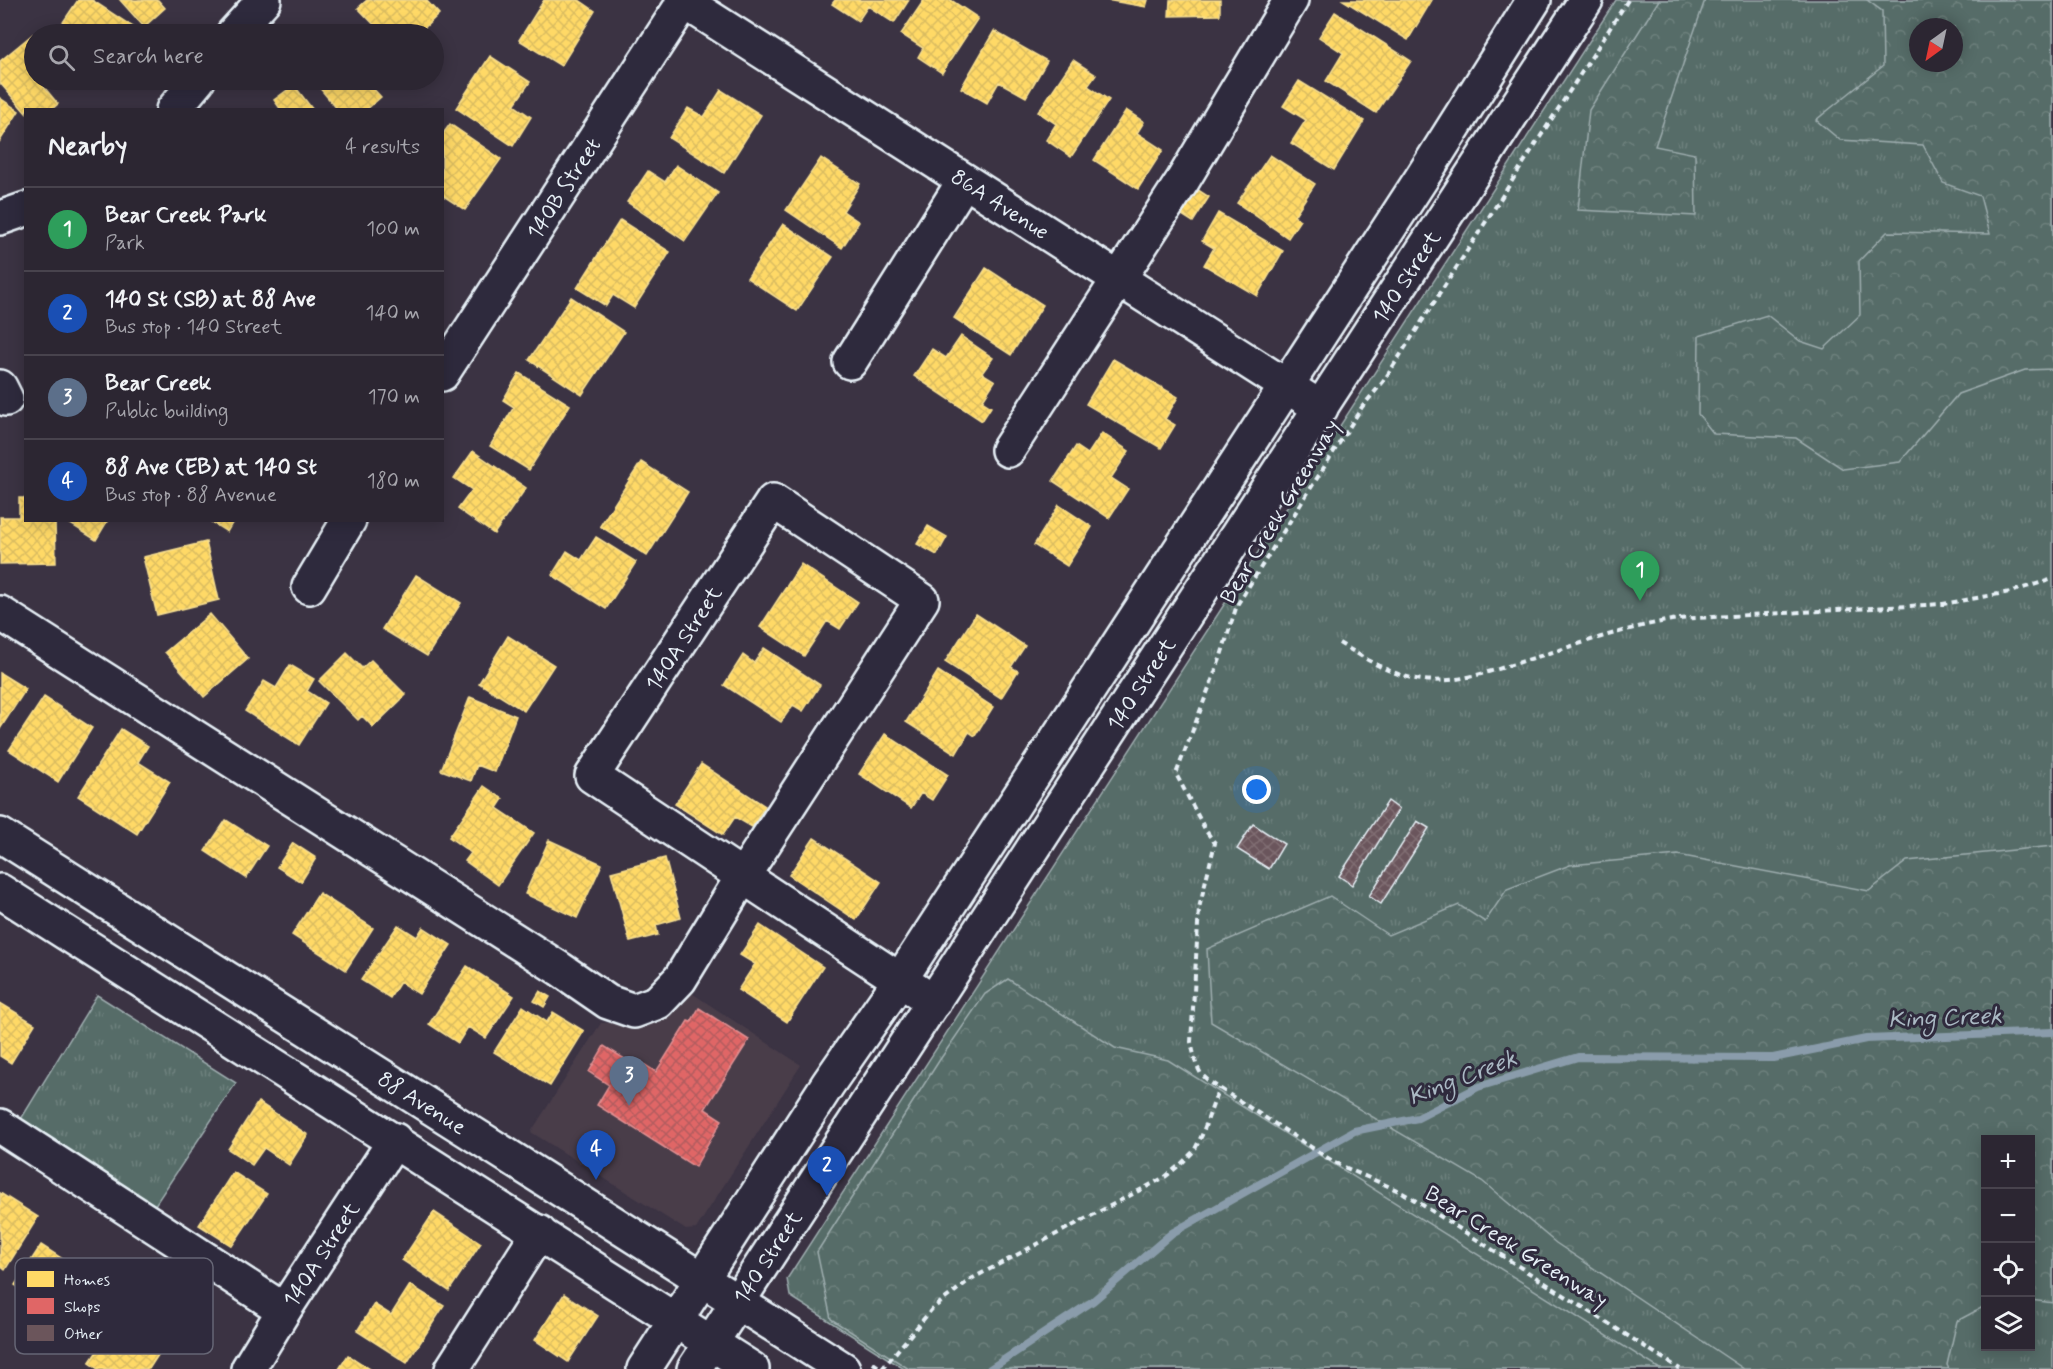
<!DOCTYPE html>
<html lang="en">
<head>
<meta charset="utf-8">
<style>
	body { margin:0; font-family:Mynerve,sans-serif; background:#38323e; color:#f1f3f6 }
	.controls { position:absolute; right:18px; bottom:18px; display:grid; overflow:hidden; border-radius:0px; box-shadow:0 3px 15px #0003 }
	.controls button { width:54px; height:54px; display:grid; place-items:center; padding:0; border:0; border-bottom:2px solid #48434d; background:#2c2632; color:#f1f3f6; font:30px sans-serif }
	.compass { position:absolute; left:1909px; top:18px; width:54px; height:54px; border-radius:50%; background:#2c2632; box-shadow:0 3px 15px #0003; rotate:213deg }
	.you { position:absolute; left:1257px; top:790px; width:21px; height:21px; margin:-15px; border:4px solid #fff; border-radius:50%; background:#1a73e8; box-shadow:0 0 0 9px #1a73e833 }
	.badge { display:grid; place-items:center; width:39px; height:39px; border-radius:50%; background:#8bbbb9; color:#fff; font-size:20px; font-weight:700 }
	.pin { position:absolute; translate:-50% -50px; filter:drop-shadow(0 2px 3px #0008) }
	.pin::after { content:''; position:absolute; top:32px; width:21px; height:18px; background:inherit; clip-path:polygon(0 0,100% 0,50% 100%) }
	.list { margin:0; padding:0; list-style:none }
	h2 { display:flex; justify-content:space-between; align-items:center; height:78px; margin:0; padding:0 24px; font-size:26px }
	h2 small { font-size:20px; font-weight:400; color:#a6a5ac }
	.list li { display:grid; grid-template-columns:39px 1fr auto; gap:18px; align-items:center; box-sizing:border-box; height:84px; padding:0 24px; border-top:2px solid #48434d }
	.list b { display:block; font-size:22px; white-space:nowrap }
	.list p { margin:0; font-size:20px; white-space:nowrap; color:#a6a5ac }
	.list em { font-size:20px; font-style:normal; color:#a6a5ac }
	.icon { flex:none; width:33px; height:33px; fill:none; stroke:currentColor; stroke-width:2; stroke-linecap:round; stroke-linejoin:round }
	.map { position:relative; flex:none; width:2053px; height:1369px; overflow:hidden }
	.search { position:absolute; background:#2c2632; box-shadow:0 3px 15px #0003; left:24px; top:24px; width:420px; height:66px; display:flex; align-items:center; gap:15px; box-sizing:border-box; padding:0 21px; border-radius:33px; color:#a6a5ac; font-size:22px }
	.panel { position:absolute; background:#2c2632; box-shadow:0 3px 15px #0003; left:24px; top:108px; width:420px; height:414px; border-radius:0px }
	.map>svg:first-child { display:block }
	.built { fill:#493d4a }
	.grass { fill:url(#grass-tufts); stroke:#9faeb0; stroke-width:1.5; fill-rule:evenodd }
	.forest { fill:url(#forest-crowns); stroke:#9faeb0; stroke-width:1.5; fill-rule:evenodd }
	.homes { fill:url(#homes-cross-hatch); stroke:#f8e092; stroke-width:1.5 }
	.shops { fill:url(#shops-cross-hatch); stroke:#e29092; stroke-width:1.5 }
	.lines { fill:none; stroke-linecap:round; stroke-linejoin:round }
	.stream { stroke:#8a9cab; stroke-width:8 }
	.building { fill:url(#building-cross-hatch); stroke:#e8f1f8; stroke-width:1.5 }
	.minor-casing { stroke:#e8f1f8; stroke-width:38 }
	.major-casing { stroke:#e8f1f8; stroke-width:38 }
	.path { stroke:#e8f1f8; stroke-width:4; stroke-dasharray:6 4.5; stroke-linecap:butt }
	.minor { stroke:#2f2a3d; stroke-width:33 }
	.major { stroke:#2f2a3d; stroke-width:33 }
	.labels { text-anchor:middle; stroke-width:6; stroke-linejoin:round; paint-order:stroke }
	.street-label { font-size:22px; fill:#e8f1f8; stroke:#2f2a3d }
	.water-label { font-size:24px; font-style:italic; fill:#aab9c4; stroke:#2f2a3d }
	.key { fill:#2f2a3d; stroke:#666675; stroke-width:1.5 }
	.key-label { font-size:16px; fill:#e8f1f8 }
</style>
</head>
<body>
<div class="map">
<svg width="2053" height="1369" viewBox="0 0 2053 1369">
	<defs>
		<pattern id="grass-tufts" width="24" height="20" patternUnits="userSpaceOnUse" patternTransform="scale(1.5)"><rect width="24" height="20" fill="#566c67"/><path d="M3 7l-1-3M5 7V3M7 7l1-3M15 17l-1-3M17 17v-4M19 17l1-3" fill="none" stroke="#6e817e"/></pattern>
		<pattern id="forest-crowns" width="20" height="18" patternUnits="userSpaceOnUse" patternTransform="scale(1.5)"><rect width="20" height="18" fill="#566c67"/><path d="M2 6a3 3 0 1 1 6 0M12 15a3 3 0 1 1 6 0" fill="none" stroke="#6e817e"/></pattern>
		<pattern id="homes-cross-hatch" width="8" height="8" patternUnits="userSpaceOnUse" patternTransform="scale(1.5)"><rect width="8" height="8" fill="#ffd966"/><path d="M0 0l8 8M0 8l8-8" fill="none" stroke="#dabc60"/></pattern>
		<pattern id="shops-cross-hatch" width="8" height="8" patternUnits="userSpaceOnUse" patternTransform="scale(1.5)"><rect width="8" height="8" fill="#e06666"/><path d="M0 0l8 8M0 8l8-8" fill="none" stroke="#b25d5e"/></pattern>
		<pattern id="building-cross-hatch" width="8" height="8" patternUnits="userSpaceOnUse" patternTransform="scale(1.5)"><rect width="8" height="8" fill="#6b555b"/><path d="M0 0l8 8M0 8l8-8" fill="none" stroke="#806e73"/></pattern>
	</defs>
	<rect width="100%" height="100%" fill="#3b3343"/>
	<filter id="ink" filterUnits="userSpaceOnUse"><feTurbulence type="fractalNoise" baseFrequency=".0167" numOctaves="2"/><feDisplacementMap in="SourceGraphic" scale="12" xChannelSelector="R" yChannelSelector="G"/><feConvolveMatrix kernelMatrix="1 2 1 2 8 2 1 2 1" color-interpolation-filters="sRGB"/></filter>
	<g filter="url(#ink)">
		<path class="built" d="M681,986L801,1065L696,1229L686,1230L531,1132L601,1023H632Z"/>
		<path class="grass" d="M1616,0H2053V1369H904L790,1296L787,1279ZM1918,27H1954V63H1918ZM1986,1140H2030V1346H1986Z
			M97,995L236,1083L153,1208L21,1119Z"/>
		<path class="forest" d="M1659,0H1705L1655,146L1695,154L1696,216L1578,210L1589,110Z
			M1867,0H2053V369L2025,370L1958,394L1900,462L1843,469L1796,438L1714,434L1698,414L1699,336L1767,315L1800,341L1824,349L1860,315L1859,261L1887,232L1990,234L1980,196L1943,183L1923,145L1840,140L1816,120L1883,66L1882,11ZM1918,27H1954V63H1918Z
			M2053,846V1303L2031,1300L2030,1140H1986L1985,1306L1957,1321L1947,1365L1949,1369H1744L1556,1243L1482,1181L1211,1022L1207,949L1330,896L1388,935L1459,905L1485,922L1507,889L1570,865L1678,855L1869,891L1907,861Z
			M1008,979L1115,1048L1168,1060L1660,1369H909L831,1319L817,1252L939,1061L985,994Z"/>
		<path class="homes" d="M78,0H92L136,29L132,34H55Z
			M120,0H158L165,8L144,27Z
			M367,0H426L439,14L418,34H383L358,8Z
			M544,0H579L595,11L561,66L519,40Z
			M835,0H909L894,23L868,6L858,21L832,4Z
			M924,0H951L978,18L942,73L918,57L923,48L901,34Z
			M1106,0H1148L1146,7Z
			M1170,0H1220V15L1169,16Z
			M1343,0H1432L1408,40Z
			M1335,12L1411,61L1376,113L1326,81L1343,53L1319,37Z
			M994,31L1047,61L1026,97L999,82L987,103L961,88Z
			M33,34L34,36V80H53L44,87L58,104L51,110H26V113L0,83V61Z
			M490,56L530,82L514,105L531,117L513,146L456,108Z
			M1073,60L1096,75L1088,86L1109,100L1071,157L1046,140L1056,124L1038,112Z
			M313,80H375L369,84L381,97L366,110H338Z
			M1299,81L1364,121L1334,170L1291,143L1306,120L1283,106Z
			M294,85L313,110H281L274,100Z
			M721,90L761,115L724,173L669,138L688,108L704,117Z
			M0,98L19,111L0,141Z
			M1126,110L1144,122L1137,133L1163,150L1138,189L1094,160Z
			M450,124L501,159L465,210L442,195V135Z
			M1270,155L1315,184L1294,216L1300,220L1288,238L1237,203Z
			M821,158L860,184L843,211L859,222L842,248L786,210Z
			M676,165L718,193L685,241L627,202L648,171L665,182Z
			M1195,188L1209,197L1193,222L1179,213Z
			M1218,213L1283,251L1257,296L1204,265L1214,248L1202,241Z
			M620,220L670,252L634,308L613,295L606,306L577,288Z
			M783,224L833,257L797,311L747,278Z
			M986,268L1043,305L1011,355L954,318Z
			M571,297L624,332L582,395L529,360Z
			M961,336L993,358L982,373L995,381L982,401L991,407L982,421L914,376L932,349L946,358Z
			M1113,359L1178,397L1165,419L1175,425L1161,448L1086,404Z
			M519,373L570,405L529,470L490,446L514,407L503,400Z
			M1102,433L1129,451L1111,478L1128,489L1109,518L1053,481L1076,446L1088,454Z
			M473,451L526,488L494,534L458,509L472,490L454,478Z
			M641,462L688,492L647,556L600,526Z
			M19,498H26V520H55L56,563L0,564V517H19Z
			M1059,505L1092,527L1067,566L1034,545Z
			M64,520H108L96,540Z
			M208,520H234L227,532Z
			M928,526L947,537L937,555L917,544Z
			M596,537L636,562L606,609L552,575L567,551L581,560Z
			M206,542L219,600L157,615L143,557Z
			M801,564L858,602L840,629L827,621L804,656L760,627Z
			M416,575L461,603L427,656L382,629Z
			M210,614L248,659L204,697L165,652Z
			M976,614L1025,646L1011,667L1018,671L1001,698L945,662Z
			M508,636L554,665L524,711L479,683Z
			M764,648L820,685L803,711L793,705L781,722L724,685L743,655L754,663Z
			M347,653L362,668L371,660L406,695L373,727L362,716L358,720L319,681Z
			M290,665L314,679L307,691L326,703L299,745L245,711L264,681L276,688Z
			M938,671L993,707L975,736L969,732L956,754L906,722Z
			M0,673L26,689L0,729Z
			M44,697L92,728L58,782L9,750Z
			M470,697L516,716L495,772L477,765L471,781L441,770Z
			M121,729L148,746L138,762L170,782L137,834L78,796Z
			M885,734L948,775L932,800L921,793L911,808L859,774Z
			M701,764L765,806L752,827L735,817L723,835L675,804Z
			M484,786L503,799L497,808L534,833L498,885L465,861L471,853L449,837Z
			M226,820L267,846L246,878L205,851Z
			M814,838L881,882L856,920L789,875Z
			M549,840L602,864L577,918L525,894Z
			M293,843L316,858L301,882L277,867Z
			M665,858L681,918L656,925L658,935L630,942L611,872Z
			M319,893L373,928L346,970L292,935Z
			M398,925L417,937L423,927L451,945L419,994L400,982L390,998L361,980Z
			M760,925L823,967L787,1022L738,990L755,964L740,955Z
			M467,966L514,996L486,1038L468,1027L458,1043L429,1024Z
			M540,991L550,997L544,1007L534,1001Z
			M0,1003L35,1024L11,1063L0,1056Z
			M523,1006L547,1022L553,1012L584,1031L550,1086L494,1052Z
			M258,1102L308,1135L289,1165L264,1148L252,1165L228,1149Z
			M233,1172L267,1194L232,1246L199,1225Z
			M0,1193L38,1217L5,1270L0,1266Z
			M434,1212L481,1243L449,1291L402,1260Z
			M41,1245L98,1282L73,1321L15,1285Z
			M167,1256L205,1282L170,1334L132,1309Z
			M410,1285L444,1306L407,1363L357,1331L374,1304L391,1315Z
			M564,1294L598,1316L568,1362L535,1340Z
			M119,1319L162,1349L149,1369H98L89,1363Z
			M348,1355L370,1369H339Z"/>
		<path class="shops" d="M699,1008L749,1040L705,1109L722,1120L695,1167L597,1105L609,1085L589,1072L604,1046L636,1066L639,1061L656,1072L688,1021L691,1022Z"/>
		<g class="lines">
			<path class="stream" d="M990,1369L1093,1301L1172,1233L1354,1131L1418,1118L1478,1087L1578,1057L1773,1058L1866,1039L2053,1032"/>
		</g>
		<path class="building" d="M1388,801L1399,809L1352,885L1339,876Z
			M1417,821L1429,828L1381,904L1369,896Z
			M1253,824L1284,844L1269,869L1237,849Z"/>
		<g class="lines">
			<defs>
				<g id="minor">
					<path id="s1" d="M682,0L1321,408"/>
					<path d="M233,34L264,0"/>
					<path d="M173,110L198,80"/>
					<path d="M0,218L26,209"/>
					<path d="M850,362L964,181"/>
					<path id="s2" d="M442,374L684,2"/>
					<path d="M0,387L6,399"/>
					<path d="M1008,450L1183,180L1291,0"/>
					<path d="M309,587L349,520"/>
					<path d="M0,613L560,969L608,1002L634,1011L658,1002L680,979L743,876L922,600L773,501L592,776C706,852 820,928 934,1002"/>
					<path d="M0,1126L284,1310"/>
					<path id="s3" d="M248,1369L284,1310L395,1140"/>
					<path d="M452,1369L539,1232"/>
				</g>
				<g id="major">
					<path id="s4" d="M0,835C281,1014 563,1189 843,1369"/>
					<path d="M0,891L752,1369"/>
					<path d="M644,1369L828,1084L900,980L1421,179L1534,0"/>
					<path id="s5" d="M694,1369L1586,0"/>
				</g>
			</defs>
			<use href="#minor" class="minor-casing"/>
			<use href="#major" class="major-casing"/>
			<path class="path" d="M1628,0L1383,382L1362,407L1237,605L1220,659L1176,774L1206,831L1215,843L1199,908L1191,1042L1196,1064L1201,1074L1210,1082L1331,1160C1357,1175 1387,1183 1413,1199L1680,1369
				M1339,643C1365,658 1393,677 1423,680C1458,684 1494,670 1527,660C1577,645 1626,627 1678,619L1943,604L2010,592L2053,579
				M873,1363L882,1369L932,1309L971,1279L1165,1177L1182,1163L1194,1151L1202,1135L1219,1088"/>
			<use href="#minor" class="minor"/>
			<use href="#major" class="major"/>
		</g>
	</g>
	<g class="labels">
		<g class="street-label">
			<text dy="8" stroke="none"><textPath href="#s2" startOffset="222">140B Street</textPath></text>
			<text dy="8" stroke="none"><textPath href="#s1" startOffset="378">86A Avenue</textPath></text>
			<text dy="8" stroke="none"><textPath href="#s5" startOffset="1304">140 Street</textPath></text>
			<text transform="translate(1279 511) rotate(-59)" y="8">Bear Creek Greenway</text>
			<text transform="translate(683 638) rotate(-57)" y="8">140A Street</text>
			<text dy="8" stroke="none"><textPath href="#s5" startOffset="818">140 Street</textPath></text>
			<text dy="8" stroke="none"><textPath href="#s4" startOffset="500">88 Avenue</textPath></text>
			<text transform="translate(1517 1246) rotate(32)" y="8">Bear Creek Greenway</text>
			<text dy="8" stroke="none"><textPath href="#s3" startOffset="136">140A Street</textPath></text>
			<text dy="8" stroke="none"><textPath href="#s5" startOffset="134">140 Street</textPath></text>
		</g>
		<g class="water-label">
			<text transform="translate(1945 1017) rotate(-2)" y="8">King Creek</text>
			<text transform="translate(1462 1077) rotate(-21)" y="8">King Creek</text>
		</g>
	</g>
	<rect x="15" y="1258" width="198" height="96" rx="9" class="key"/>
	<rect x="27" y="1271" width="27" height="16" fill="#ffd966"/>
	<rect x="27" y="1298" width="27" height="16" fill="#e06666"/>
	<rect x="27" y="1325" width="27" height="16" fill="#6b555b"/>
	<g class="key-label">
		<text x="64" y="1285">Homes</text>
		<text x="64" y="1312">Shops</text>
		<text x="64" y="1339">Other</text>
	</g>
</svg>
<div class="controls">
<button>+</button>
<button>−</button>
<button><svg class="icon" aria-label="locate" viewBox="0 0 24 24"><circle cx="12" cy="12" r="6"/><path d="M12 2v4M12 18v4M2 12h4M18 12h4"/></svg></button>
<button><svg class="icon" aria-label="layers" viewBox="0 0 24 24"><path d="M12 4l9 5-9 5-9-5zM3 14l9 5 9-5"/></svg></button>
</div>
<svg class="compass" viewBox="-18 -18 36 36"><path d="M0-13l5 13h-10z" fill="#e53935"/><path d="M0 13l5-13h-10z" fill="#a6a5ac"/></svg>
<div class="you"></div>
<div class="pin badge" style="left:1640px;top:601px;background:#2e9e5b">1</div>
<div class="pin badge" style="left:827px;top:1196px;background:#1a4fb4">2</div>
<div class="pin badge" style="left:629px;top:1106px;background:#5c6f8a">3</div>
<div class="pin badge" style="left:596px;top:1180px;background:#1a4fb4">4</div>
<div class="search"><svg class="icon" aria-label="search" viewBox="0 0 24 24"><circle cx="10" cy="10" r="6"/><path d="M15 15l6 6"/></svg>Search here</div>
<section class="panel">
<h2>Nearby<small>4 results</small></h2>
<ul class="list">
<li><span class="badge" style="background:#2e9e5b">1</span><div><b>Bear Creek Park</b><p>Park</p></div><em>100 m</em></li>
<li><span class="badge" style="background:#1a4fb4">2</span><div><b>140 St (SB) at 88 Ave</b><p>Bus stop · 140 Street</p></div><em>140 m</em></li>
<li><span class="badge" style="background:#5c6f8a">3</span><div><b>Bear Creek</b><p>Public building</p></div><em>170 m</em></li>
<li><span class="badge" style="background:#1a4fb4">4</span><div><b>88 Ave (EB) at 140 St</b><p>Bus stop · 88 Avenue</p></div><em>180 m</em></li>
</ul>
</section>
</div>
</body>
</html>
